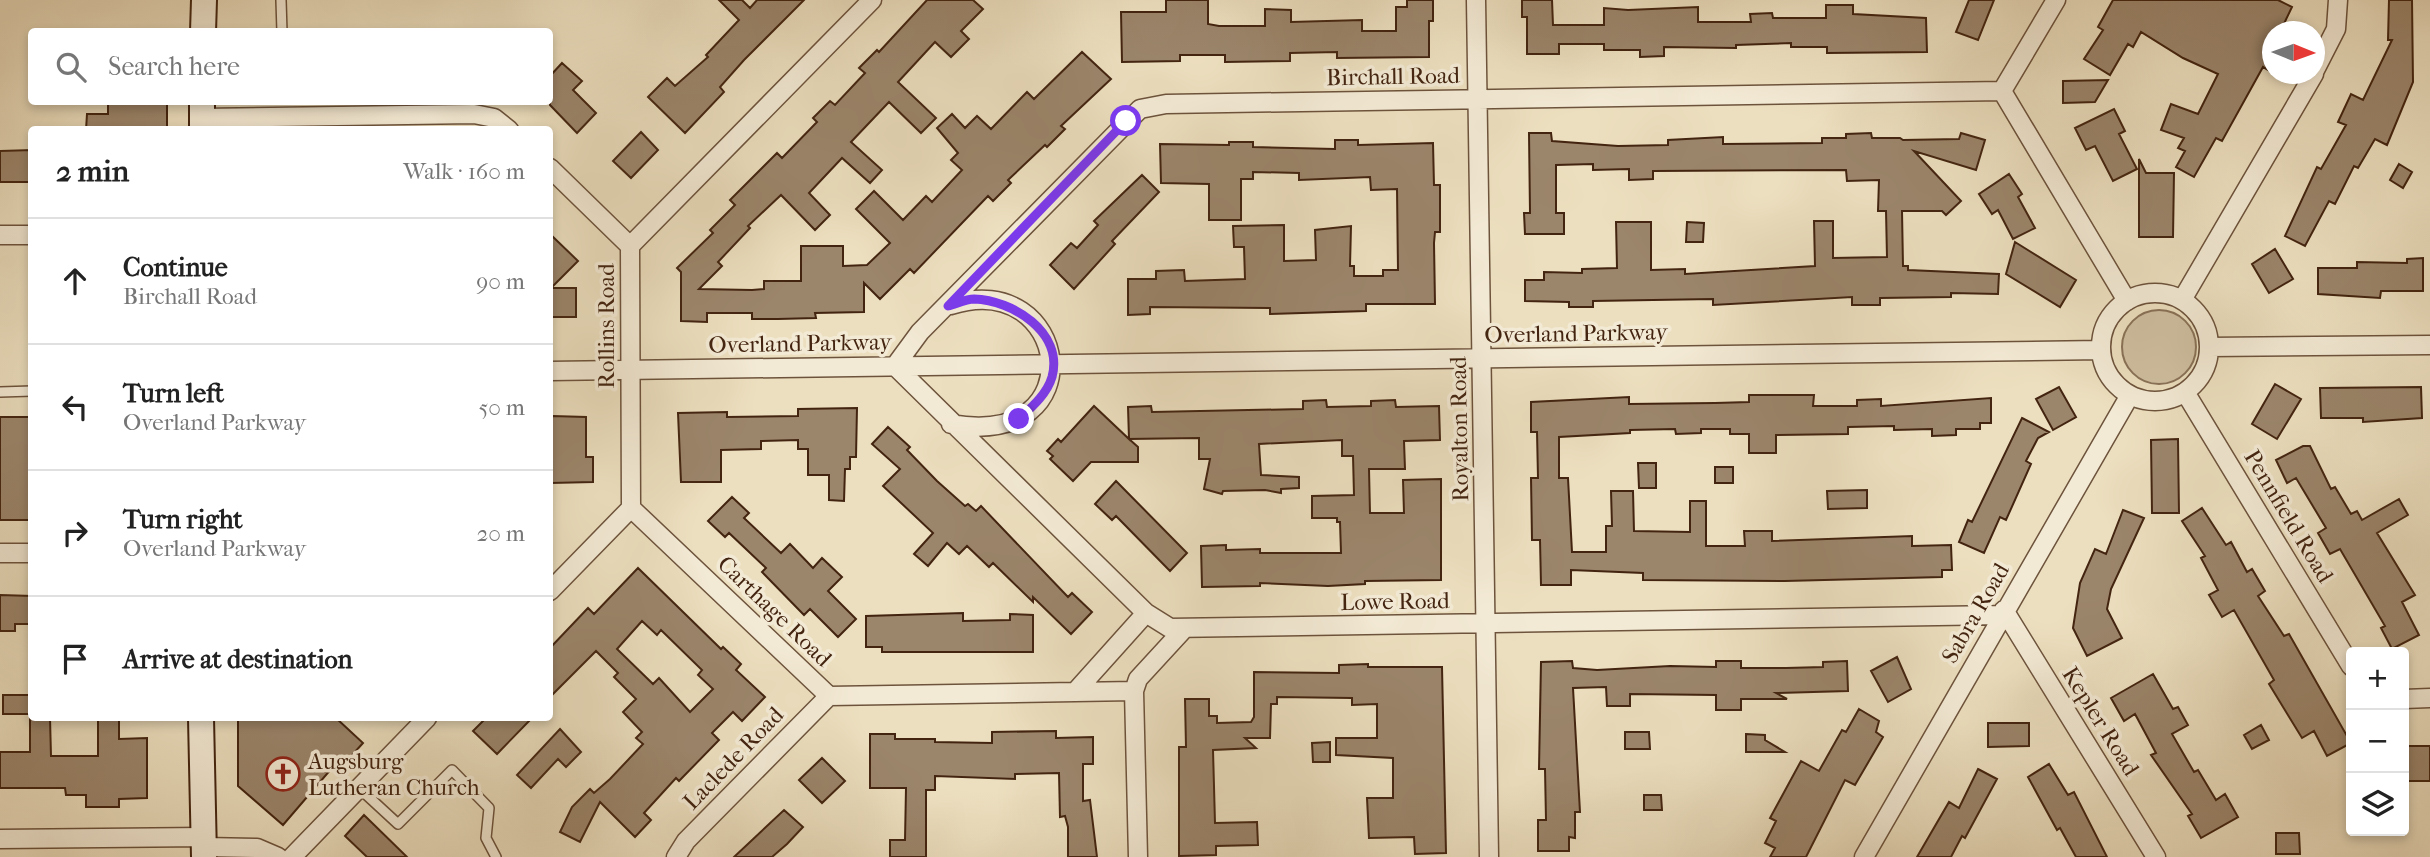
<!DOCTYPE html>
<html lang="en">
<head>
<meta charset="utf-8">
<style>
	body { margin:0; font-family:"IM FELL French Canon",serif; background:#f6f6f6; color:#222 }
	.controls { position:absolute; right:21px; bottom:21px; display:grid; overflow:hidden; border-radius:7px; box-shadow:0 4px 10px #0003 }
	.controls button { width:63px; height:63px; display:grid; place-items:center; padding:0; border:0; border-bottom:2px solid #e0e0e0; background:#fff; color:#222; font:35px sans-serif }
	.compass { position:absolute; left:2262px; top:21px; width:63px; height:63px; border-radius:50%; background:#fff; box-shadow:0 4px 10px #0003; rotate:91deg }
	.stop { position:absolute; width:21px; height:21px; margin:-16px; border:5px solid #7c3aed; border-radius:50%; background:#fff }
	.stop.end { background:#7c3aed; border-color:#fff; box-shadow:0 2px 7px #0008 }
	.list { margin:0; padding:0; list-style:none }
	h2 { display:flex; justify-content:space-between; align-items:center; height:91px; margin:0; padding:0 28px; font-size:30px }
	h2 small { font-size:23px; font-weight:400; color:#767676 }
	.list li { display:grid; grid-template-columns:46px 1fr auto; gap:21px; align-items:center; box-sizing:border-box; height:126px; padding:0 28px; border-top:2px solid #e0e0e0 }
	.list b { display:block; font-size:26px; white-space:nowrap }
	.list p { margin:0; font-size:23px; white-space:nowrap; color:#767676 }
	.list em { font-size:23px; font-style:normal; color:#767676 }
	.icon { flex:none; width:38px; height:38px; fill:none; stroke:currentColor; stroke-width:2; stroke-linecap:round; stroke-linejoin:round }
	.map { position:relative; flex:none; width:2430px; height:857px; overflow:hidden }
	.search { position:absolute; background:#fff; box-shadow:0 4px 10px #0003; left:28px; top:28px; width:525px; height:77px; display:flex; align-items:center; gap:18px; box-sizing:border-box; padding:0 24px; border-radius:7px; color:#767676; font-size:26px }
	.panel { position:absolute; background:#fff; box-shadow:0 4px 10px #0003; left:28px; top:126px; width:525px; height:595px; border-radius:7px }
	.map>svg:first-child { display:block }
	.green { fill:#cfbfa1; stroke:#897258; stroke-width:2 }
	.building { fill:#9b856b; stroke:#432410; stroke-width:2; fill-rule:evenodd }
	.lines { fill:none; stroke-linecap:round; stroke-linejoin:round }
	.service-casing { stroke:#6d533c; stroke-width:12 }
	.minor-casing { stroke:#6d533c; stroke-width:21 }
	.secondary-casing { stroke:#432410; stroke-width:28 }
	.service { stroke:#f3ead5; stroke-width:9 }
	.minor { stroke:#f3ead5; stroke-width:18 }
	.secondary { stroke:#f3ead5; stroke-width:24 }
	.route { stroke:#7c3aed; stroke-width:9 }
	.labels { text-anchor:middle; stroke-width:7; stroke-linejoin:round; paint-order:stroke }
	.street-label { font-size:23px; fill:#432410; stroke:#f3ead5 }
	.poi-label { font-size:23px; fill:#432410; stroke:#f3ead5; text-anchor:start }
</style>
</head>
<body>
<div class="map">
<svg width="2430" height="857" viewBox="0 0 2430 857">
	<rect width="100%" height="100%" fill="#ecdfbf"/>
	<filter id="stains"><feTurbulence type="fractalNoise" baseFrequency=".00286" numOctaves="4"/><feColorMatrix values="0 0 0 0 .2 0 0 0 0 .09 0 0 0 0 .02 0 0 0 .5 -.17"/></filter>
	<radialGradient id="worn" r=".72"><stop offset=".6" stop-color="#630" stop-opacity="0"/><stop offset="1" stop-color="#630" stop-opacity=".3"/></radialGradient>
	<path class="green" d="M2122 347a37 37 0 1 1 74 0a37 37 0 1 1-74 0Z"/>
	<path class="building" d="M719,0H742L750,8L757,0H804L744,60L720,87L724,92L685,133L648,97L667,78L675,86L708,57L706,55L739,20Z
		M927,0H973L983,9L961,31L969,39L951,57L935,42L898,82L936,118L921,133L889,102L851,142L882,170L870,183L842,158L809,193L830,215L815,230L781,195L748,226L750,228L718,262L722,266L699,289L752,290L764,289V281H801V246H843V266L867,265L890,243L856,209L874,191L903,220L926,196L932,202L962,170L951,160L958,153L937,128L952,114L965,128L977,116L991,129L1027,92L1034,99L1082,52L1111,79L1061,126L1065,129L1047,147L1045,145L1008,180L1011,183L993,201L988,196L914,273L910,269L880,299L864,283V312L815,313L816,318L778,319H752V313H707V322L681,321V272L677,268L713,233L710,230L735,205L730,200L777,153L782,158L817,122L813,118L830,101L835,105L865,73L859,68L877,50L879,52Z
		M1166,0H1208V24L1219,26H1265V9L1291,10V22L1362,20V31H1396V7H1407V0H1433V21H1429V57L1337,58V52L1290,53V61L1225,62V55H1180V61L1122,62L1121,12H1166Z
		M1522,0H1552L1553,25H1604V8L1628,10L1698,7V22H1751L1750,14L1772,13L1773,18H1826V5H1853V14L1926,18L1927,52L1827,53V47H1791V43L1736,45V48L1664,47V56L1640,57V50H1604V44H1559V54H1527V17H1522Z
		M1969,0H1994L1978,40L1956,32Z
		M2113,0H2278L2292,7L2280,32H2272V61L2268,70L2263,67L2222,141L2216,138L2194,177L2176,167L2185,151L2178,148L2184,138L2161,130L2171,104L2198,114L2218,74L2183,58L2141,32L2133,47L2128,44L2110,75L2084,59L2103,30L2098,27Z
		M2389,0H2412L2413,82L2387,145L2375,139L2358,168L2354,166L2335,204L2329,201L2305,246L2285,236L2317,167L2321,169L2346,125L2338,122L2351,94L2363,100L2392,40H2388Z
		M562,63L582,81L573,90L596,113L577,133L550,105V76Z
		M2108,80L2095,102L2063,103V81Z
		M108,102H167V130H86L87,114H108Z
		M2114,109L2125,131L2119,134L2137,169L2113,181L2095,146L2086,150L2075,128Z
		M641,132L658,150L631,178L613,161Z
		M1529,133H1551L1552,141L1618,146L1668,145V140L1723,137V144L1822,143V138H1846V134L1871,133L1872,138H1900L1903,140L1959,139L1961,133L1985,140L1976,170L1914,151L1961,201L1946,215L1942,211H1902L1903,266H1908V270L1999,274L1998,294L1951,293V297L1880,298V305H1852V297L1713,305V299L1593,301V307H1569V302L1525,301V280H1544V272L1582,273V269L1617,268L1616,222H1651V270L1685,269V274L1815,266L1814,221H1833V258L1887,257L1886,211H1878L1879,180L1847,181L1846,170L1653,171V179L1629,180V169L1593,170V164L1556,165V213H1564V234H1525L1524,213H1530Z
		M1335,140H1358V145L1433,143L1434,185H1440V232H1435L1434,243L1435,304H1366V311L1270,314V308L1150,307V314L1128,315V279H1156V271L1184,270L1185,281L1245,279L1244,247H1234L1233,226L1284,225V261L1316,260L1315,230L1351,226L1350,266H1354V276H1383V270H1398L1397,189L1371,190L1370,177L1299,180V173L1253,172V179H1241V220H1209V184L1161,183L1160,144L1229,145V142H1253V147L1335,149Z
		M32,150V182H0V151Z
		M2139,159L2146,173H2174L2173,237H2139Z
		M2399,164L2412,172L2403,188L2390,180Z
		M2009,174L2022,194L2018,197L2035,228L2013,239L1998,210L1992,214L1979,194Z
		M1142,175L1159,192L1112,241L1115,244L1074,289L1050,265L1071,243L1077,248L1098,225L1094,221Z
		M1687,222L1704,223L1703,242H1686Z
		M550,234L578,261L551,288H576V317H550Z
		M2015,242L2076,280L2060,307L2006,274Z
		M2275,249L2293,279L2269,293L2252,264Z
		M2423,258V291H2381L2380,298L2318,294V268H2357V262L2407,263V259Z
		M2275,384L2301,399L2277,439L2252,424Z
		M2059,387L2076,417L2053,430L2036,399Z
		M2421,387L2422,418L2363,422V418H2321L2320,388Z
		M1749,395H1814L1813,406H1857V400L1881,399V406L1991,398V423H1980V429H1956V435L1932,436V429L1894,430V426L1848,427V434L1776,435V453H1749V434H1730V429H1701V433L1676,434L1675,429L1630,430V433L1559,437V478H1568L1572,552H1606V526H1612L1611,491H1633L1634,531L1690,532V501H1706V546H1745L1744,531H1772V541L1912,536V546L1951,545L1952,570H1942V577L1785,581L1643,580V573L1571,570V585H1541L1540,540H1532L1531,478H1538L1537,432H1531V402L1629,397V404L1715,403L1749,402Z
		M1326,400L1327,407L1371,406V401L1395,400L1396,407L1439,406L1440,440L1404,441L1405,469H1369L1370,513H1404L1403,480L1441,479V580L1365,581V584L1328,586L1260,583V586L1202,587L1201,546L1226,545V550L1260,549V553H1341L1340,522H1337V518H1312V496L1354,495L1353,456H1342V440L1259,444L1261,475L1299,477V488L1281,489V493L1265,490L1223,491L1222,494L1204,489L1210,459H1199V438L1129,439L1138,447V462H1091L1073,481L1050,459L1053,456L1047,451L1058,439L1061,442L1094,406L1129,439L1128,407L1151,406L1152,412L1303,409V401Z
		M857,408L856,457H850V469H845L844,501L829,500V475H808V449H798V440L761,441V449L721,450V482H681L678,413L727,412V417L798,416V409Z
		M552,416L586,417V457H593V482L551,483Z
		M0,417H32V520H0Z
		M2022,418L2049,432L2038,438L2026,461L2031,464L2006,520L2000,517L1984,553L1959,542L1968,520L1972,522Z
		M888,427L910,447L907,450L937,481L965,506L968,504L976,511L981,506L1068,597L1072,593L1092,612L1071,634L1033,597V602L993,563L989,567L967,546L959,554L947,543L928,566L914,554L933,533L883,486L900,469L872,444Z
		M2178,439L2179,513H2152L2151,440Z
		M2303,446H2310L2331,489L2335,487L2351,514L2357,511L2362,520L2399,499L2408,515L2377,533L2415,595L2402,602L2419,635L2392,649L2381,628L2385,626L2340,549L2330,554L2318,533L2326,528L2296,478L2287,483L2276,460Z
		M1638,463H1656V488H1639Z
		M1715,467H1733V483H1715Z
		M1116,481L1187,553L1170,571L1116,516L1112,520L1095,504Z
		M1867,490V508L1828,509L1827,491Z
		M732,497L749,513L744,518L781,553L790,544L813,568L822,558L842,577L828,591L856,619L838,637L810,609L804,615L762,572L766,568L729,533L725,537L708,521Z
		M2202,508L2226,545L2231,542L2247,572L2252,569L2265,591L2258,596L2284,636L2289,634L2351,743L2327,756L2314,731L2302,738L2269,684L2274,680L2234,610L2222,617L2209,595L2218,590L2201,558L2205,556L2182,521Z
		M2123,510L2144,518L2111,589L2107,609L2122,638L2087,656L2073,628L2080,583L2095,549L2106,554Z
		M638,568L721,649L723,647L741,664L736,670L765,697L742,721L733,712L712,733L719,740L679,781L676,778L644,813L651,820L635,837L600,802L580,842L560,832L572,807L590,789L594,793L610,779L643,744L636,738L642,732L623,712L636,699L614,677L618,673L596,651L550,697V648L588,608L594,614ZM642,621L657,635L661,630L702,670L698,675L713,689L690,712L659,678L653,684L617,649Z
		M0,595L32,596V624H15V631H0Z
		M963,613V621L1010,620V614L1033,615V652H882V647H866V616Z
		M1897,657L1911,689L1888,702L1871,671Z
		M1572,661L1573,668L1597,670L1670,666L1716,667V661H1741V668H1786L1823,667V662L1847,661L1848,691L1776,693L1787,699H1741V710H1716V695L1630,694V706H1607L1606,687L1573,688L1580,812H1575V838L1569,837V851H1538V820H1546L1545,769H1539L1541,662Z
		M1368,664V667H1442L1446,853L1415,854L1414,837L1369,838L1367,798H1393V758L1336,755V738H1377V704L1352,705V698L1277,697V704H1271L1270,738H1245L1256,748L1213,750L1215,823L1257,822L1258,845L1216,846V855L1179,856V747H1186L1185,699H1209V716H1217V723L1251,722L1254,717V672L1339,673V665Z
		M2153,674L2173,709L2178,707L2188,725L2172,734L2194,772L2198,770L2216,800L2225,794L2238,817L2201,838L2188,816L2192,814L2151,755L2156,753L2135,714L2124,721L2111,698Z
		M3,695H32V714H3Z
		M1859,709L1879,721L1876,732L1883,737L1855,785L1845,780L1806,857H1770L1775,848L1765,843L1776,821L1770,818L1801,761L1819,771L1842,730L1846,732Z
		M30,718H50L51,756H98V718H119V739L147,738V798L119,799V807H86V795H66L65,788H0V752H30Z
		M238,718H336L363,743L345,763L338,761L283,825L238,786Z
		M486,718H532L497,754L473,731Z
		M1988,723H2029V746L1988,747Z
		M2261,725L2269,740L2252,749L2244,735Z
		M560,729L581,752L566,767L558,759L531,788L517,775Z
		M1056,731V738L1093,737V764H1083V801L1090,800L1097,857H1068V827L1065,816L1060,817L1059,773L1015,774V779L935,776V790H926V857H890V840H905L906,788H870V734H895V739H935V742L992,743V732Z
		M1625,732H1649L1650,749H1625Z
		M1746,734L1765,735V740L1785,752H1746Z
		M1330,742V762H1313L1312,743Z
		M2405,746H2430V781H2405Z
		M822,758L845,781L822,803L799,780Z
		M2049,764L2068,795L2074,792L2107,857H2076L2060,828L2057,830L2028,777Z
		M1978,769L1997,779L1965,838L1962,836L1951,857H1917L1949,802L1959,808Z
		M1644,795H1661L1662,810H1644Z
		M784,810L803,827L787,844L772,857H734Z
		M364,815L407,857H367L345,836Z
		M2276,833H2299L2300,854H2276Z"/>
	<g class="lines">
		<defs>
			<path id="service" d="M281,0L282,32
				M0,392L32,391
				M359,788L398,824L452,770L489,808L486,838L496,857"/>
			<path id="minor" d="M1476,0L1489,857
				M2314,72L2336,29L2338,0
				M2002,91L2127,301
				M2002,91L2056,0
				M202,118L474,114L494,118L509,130
				M550,168L630,246
				M0,235H32
				M2101 347a54 54 0 1 1 108 0a54 54 0 1 1-108 0Z
				M2182,300L2314,74
				M2209,347L2430,345
				M550,371L2101,350
				M2185,392L2351,666
				M951,424C1098,450 1069,267 951,305
				M631,508L829,696L1134,691
				M0,553H32
				M550,591L631,508L630,246L872,0
				M2004,610L2156,857
				M2001,615L1170,628L1146,613L895,366L920,332L1140,109L1166,104L2002,91
				M1076,691L1146,613
				M2404,699L2430,698
				M0,839L204,837
				M204,847L257,848L278,857
				M292,857L427,718
				M676,857L686,841L829,696
				M1138,857L1134,691L1138,679L1184,629
				M1864,857L2130,395"/>
			<path id="secondary" d="M203,32L204,0
				M202,130V102
				M201,718L204,857"/>
		</defs>
		<use href="#service" class="service-casing"/>
		<use href="#minor" class="minor-casing"/>
		<use href="#secondary" class="secondary-casing"/>
		<use href="#service" class="service"/>
		<use href="#minor" class="minor"/>
		<use href="#secondary" class="secondary"/>
	</g>
	<g class="lines">
		<path class="route" d="M1019,419C1032,407 1047,394 1052,377C1064,332 1012,300 974,299C966,299 956,304 948,306L1126,121"/>
	</g>
	<defs>
		<symbol id="church-ring" viewBox="-11 -11 22 22"><circle r="9.5" fill="#f3ead5" stroke="#8f2418" stroke-width="1.5"/><path d="M-1.2-6h2.4v3.5h3.3v2.4h-3.3V6h-2.4V-.1h-3.3v-2.4h3.3Z" fill="#8f2418"/></symbol>
	</defs>
	<g fill-rule="evenodd">
		<use href="#church-ring" x="264" y="755" width="38" height="38"/>
	</g>
	<g class="labels">
		<g class="street-label">
			<text transform="translate(1393 76) rotate(-1)" y="8">Birchall Road</text>
			<text transform="translate(606 326) rotate(-90)" y="8">Rollins Road</text>
			<text transform="translate(1576 333) rotate(-1)" y="8">Overland Parkway</text>
			<text transform="translate(800 343) rotate(-1)" y="8">Overland Parkway</text>
			<text transform="translate(1459 429) rotate(-91)" y="8">Royalton Road</text>
			<text transform="translate(2289 516) rotate(59)" y="8">Pennfield Road</text>
			<text transform="translate(1395 601) rotate(-1)" y="8">Lowe Road</text>
			<text transform="translate(775 611) rotate(44)" y="8">Carthage Road</text>
			<text transform="translate(1975 613) rotate(-60)" y="8">Sabra Road</text>
			<text transform="translate(2101 721) rotate(58)" y="8">Kepler Road</text>
			<text transform="translate(733 758) rotate(-46)" y="8">Laclede Road</text>
		</g>
		<g class="poi-label">
			<text x="308" y="769">Augsburg<tspan x="308" dy="26">Lutheran Church</tspan></text>
		</g>
	</g>
	<rect width="100%" height="100%" filter="url(#stains)"/>
	<rect width="100%" height="100%" fill="url(#worn)"/>
</svg>
<div class="controls">
<button>+</button>
<button>−</button>
<button><svg class="icon" aria-label="layers" viewBox="0 0 24 24"><path d="M12 4l9 5-9 5-9-5zM3 14l9 5 9-5"/></svg></button>
</div>
<svg class="compass" viewBox="-18 -18 36 36"><path d="M0-13l5 13h-10z" fill="#e53935"/><path d="M0 13l5-13h-10z" fill="#767676"/></svg>
<div class="stop" style="left:1126px;top:121px"></div>
<div class="stop end" style="left:1019px;top:419px"></div>
<div class="search"><svg class="icon" aria-label="search" viewBox="0 0 24 24"><circle cx="10" cy="10" r="6"/><path d="M15 15l6 6"/></svg>Search here</div>
<section class="panel">
<h2>2 min<small>Walk · 160 m</small></h2>
<ul class="list">
<li><svg class="icon" aria-label="ahead" viewBox="0 0 24 24"><path d="M12 20V5M6 11l6-6 6 6"/></svg><div><b>Continue</b><p>Birchall Road</p></div><em>90 m</em></li>
<li><svg class="icon" aria-label="left" viewBox="0 0 24 24"><path d="M17 20v-9H6M10 6l-5 5 5 5"/></svg><div><b>Turn left</b><p>Overland Parkway</p></div><em>50 m</em></li>
<li><svg class="icon" aria-label="right" viewBox="0 0 24 24"><path d="M7 20v-9h11M14 6l5 5-5 5"/></svg><div><b>Turn right</b><p>Overland Parkway</p></div><em>20 m</em></li>
<li><svg class="icon" aria-label="arrive" viewBox="0 0 24 24"><path d="M6 21V4h12l-3 4 3 4H6"/></svg><div><b>Arrive at destination</b></div></li>
</ul>
</section>
</div>
</body>
</html>
